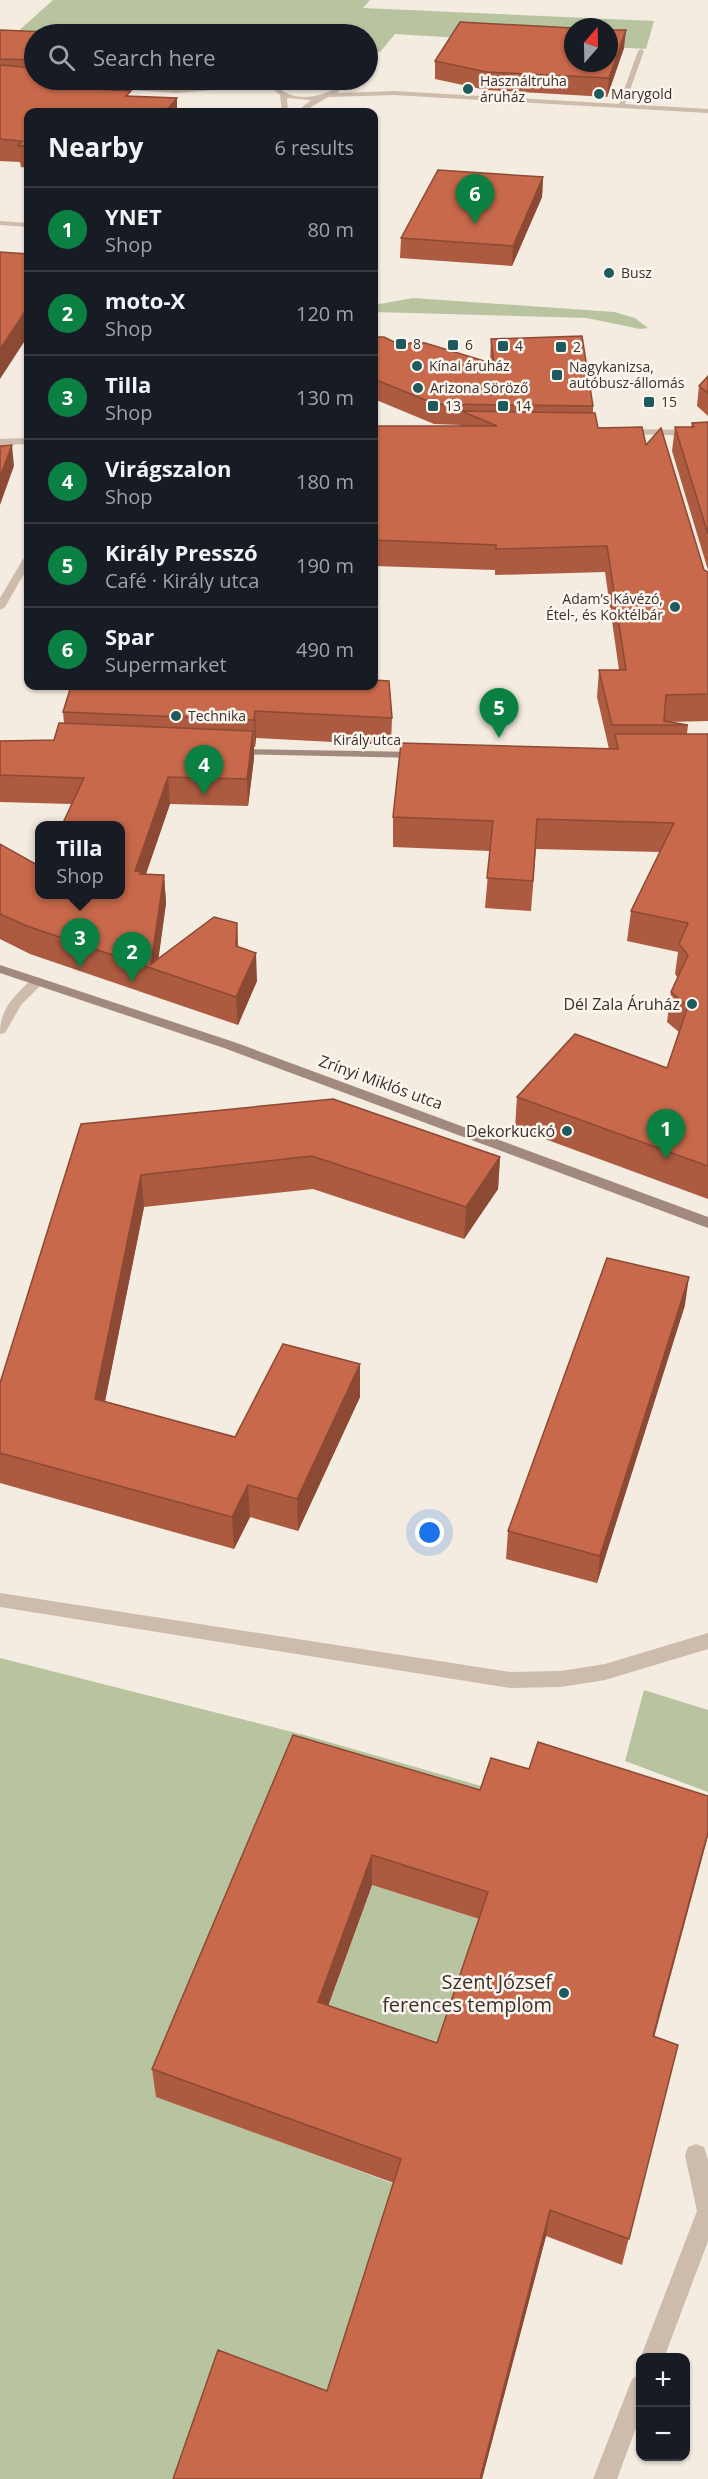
<!DOCTYPE html>
<html lang="en">
<head>
<meta charset="utf-8">
<style>
	body { margin:0; font-family:"Open Sans",sans-serif; background:#242831; color:#f1f3f6 }
	.controls { position:absolute; right:18px; bottom:18px; display:grid; overflow:hidden; border-radius:12px; box-shadow:0 2px 4px #0004 }
	.controls button { width:54px; height:54px; display:grid; place-items:center; padding:0; border:0; border-bottom:2px solid #363941; background:#171b24; color:#f1f3f6; font:30px sans-serif }
	.compass { position:absolute; left:564px; top:18px; width:54px; height:54px; border-radius:50%; background:#171b24; box-shadow:0 2px 4px #0004; rotate:20deg }
	.you { position:absolute; left:430px; top:1533px; width:21px; height:21px; margin:-15px; border:4px solid #fff; border-radius:50%; background:#1a73e8; box-shadow:0 0 0 9px #1a73e833 }
	.badge { display:grid; place-items:center; width:39px; height:39px; border-radius:50%; background:#0b8043; color:#fff; font-size:20px; font-weight:700 }
	.pin { position:absolute; translate:-50% -50px; filter:drop-shadow(0 2px 3px #0008) }
	.pin::after { content:''; position:absolute; top:32px; width:21px; height:18px; background:inherit; clip-path:polygon(0 0,100% 0,50% 100%) }
	.popup { position:absolute; left:35px; top:821px; width:90px; height:78px; box-sizing:border-box; display:grid; place-content:center; border-radius:12px; background:#171b24; filter:drop-shadow(0 2px 4px #0005); font-size:20px; white-space:nowrap; color:#9ea1a6 }
	.popup b { font-size:22px; color:#f1f3f6 }
	.popup::after { content:''; position:absolute; left:50%; top:100%; margin-left:-12px; border:12px solid transparent; border-top-color:#171b24 }
	.list { margin:0; padding:0; list-style:none }
	h2 { display:flex; justify-content:space-between; align-items:center; height:78px; margin:0; padding:0 24px; font-size:26px }
	h2 small { font-size:20px; font-weight:400; color:#9ea1a6 }
	.list li { display:grid; grid-template-columns:39px 1fr auto; gap:18px; align-items:center; box-sizing:border-box; height:84px; padding:0 24px; border-top:2px solid #363941 }
	.list b { display:block; font-size:22px; white-space:nowrap }
	.list p { margin:0; font-size:20px; white-space:nowrap; color:#9ea1a6 }
	.list em { font-size:20px; font-style:normal; color:#9ea1a6 }
	.icon { flex:none; width:33px; height:33px; fill:none; stroke:currentColor; stroke-width:2; stroke-linecap:round; stroke-linejoin:round }
	.map { position:relative; flex:none; width:708px; height:2479px; overflow:hidden }
	.search { position:absolute; background:#171b24; box-shadow:0 2px 4px #0004; left:24px; top:24px; width:354px; height:66px; display:flex; align-items:center; gap:15px; box-sizing:border-box; padding:0 21px; border-radius:33px; color:#9ea1a6; font-size:22px }
	.panel { position:absolute; background:#171b24; box-shadow:0 2px 4px #0004; left:24px; top:108px; width:354px; height:582px; border-radius:12px }
	.map>svg:first-child { display:block }
	.green { fill:#b8c4a0 }
	.lines { fill:none; stroke-linecap:round; stroke-linejoin:round }
	.street { fill:#cdbbac; fill-rule:evenodd }
	.secondary { fill:#a18a7d; fill-rule:evenodd }
	.wall { fill:#ac5a40; fill-rule:evenodd }
	.shaded-wall { fill:#8c4a34 }
	.building { fill:#c8694b; stroke:#8c4a34; stroke-width:1.5; fill-rule:evenodd }
	.poi-dot { fill:#1f5a5e; stroke:#fbf5ee; stroke-width:2 }
	.labels { text-anchor:middle; stroke-width:5; stroke-linejoin:round; paint-order:stroke }
	.far-poi-label { font-size:14px; fill:#3b302b; stroke:#fbf5ee; text-anchor:start }
	.far-street-label { font-size:14px; fill:#3b302b; stroke:#fbf5ee }
	.poi-label { font-size:16px; fill:#3b302b; stroke:#fbf5ee; text-anchor:end }
	.street-label { font-size:16px; fill:#3b302b; stroke:#fbf5ee }
	.near-poi-label { font-size:20px; fill:#3b302b; stroke:#fbf5ee; text-anchor:end }
</style>
</head>
<body>
<div class="map">
<svg width="708" height="2479" viewBox="0 0 708 2479">
	<rect width="100%" height="100%" fill="#f4ebe1"/>
	<path class="green" d="M53,0H370L363,8L654,21L646,49L609,47V27H573V45L395,34L380,52L368,51V34H15Z
		M413,298L614,312L635,318L648,328L640,329L587,318L374,312V305Z
		M0,1658L308,1736L488,1788L478,1821L295,1766L156,2096L400,2186L328,2415L185,2479H0Z
		M644,1690L708,1710V1792L625,1761Z
		M372,1885L485,1921L435,2071L319,2031Z"/>
	<g class="lines">
		<path class="street" d="M641,49L644,51L625,104L708,109V113L394,95L328,97L303,112H296L311,100L287,98L288,112H282L280,95L273,89L276,85L177,93L69,86L72,84L177,89L322,80L339,86L340,90L337,93L394,91L619,104L638,51ZM310,82L326,84L334,89C318,98 295,101 280,89L285,85Z
			M0,221L28,223V227L0,225Z
			M624,429L708,430V436L621,434V430Z
			M28,438V444L0,445V439Z
			M28,556V567L5,607L0,610V598L23,559Z
			M38,977L45,981L21,1005L5,1033L0,1034C0,1007 15,996 33,978Z
			M0,1593L510,1672L561,1671L605,1664L708,1633V1649L605,1680L561,1687L510,1688L0,1607Z
			M696,2144L704,2147L708,2160V2241L664,2358L640,2359L697,2211L685,2155L688,2147Z
			M640,2375V2417L617,2479H593L632,2379Z"/>
		<path class="secondary" d="M234,749L420,752L426,755L420,758L230,754L228,752Z
			M0,965L234,1042L708,1217V1228L224,1048L0,973Z"/>
	</g>
	<path class="wall" d="M0,30L34,34V80H105L101,84L92,83L93,89L131,96L177,98V112H28V168L21,167L20,162L0,161Z
		M624,48L607,97L486,90L435,79V61Z
		M543,177L542,197L512,266L400,258L401,238Z
		M374,337L402,346L490,363L491,339L593,406V412L598,428L646,445L704,570L708,572V721L666,722L688,725L687,734H708V1199L515,1128L517,1097L667,1068L679,1032L667,1022L671,992L678,978L675,974L678,952L627,941L631,911L660,852L536,849L531,911L485,908L490,851L393,847V817L609,749L597,697L599,670H619L605,572L495,575V570L374,566V426H460V425L434,424L374,399Z
		M708,376V416L697,406L699,386Z
		M708,422V570L672,451L675,427H691L692,423Z
		M71,686L392,718L391,745L256,738L255,747H254V758L248,806L170,804L146,874L164,875L166,903L158,959L237,923L238,947L257,981L238,1025L30,954L0,939V844L39,894L71,804L0,802V741L54,740L64,723L63,712Z
		M81,1124L500,1157L498,1189L464,1239L313,1189L144,1207L105,1401L235,1437L360,1397L298,1531L250,1517L234,1549L0,1483V1383Z
		M685,1305L597,1583L506,1559L508,1531Z
		M293,1735L480,1790L654,2036L678,2045L622,2265L546,2236L482,2479H173L327,2391L394,2183L156,2097L152,2069ZM372,1885L479,1919L437,2043L328,2006Z"/>
	<path class="shaded-wall" d="M626,30L624,48L607,97L609,78Z
		M84,80H92L93,92L76,88Z
		M177,98V112H165Z
		M543,177L542,197L512,266L513,246Z
		M28,307V336L0,379V349Z
		M12,445L14,466L0,505V477Z
		M255,711L256,738L255,747L254,720Z
		M253,731L254,758L248,806L247,779Z
		M168,777L170,804L142,885L135,871Z
		M164,875L166,903L157,970L151,964Z
		M237,923L238,951L236,946Z
		M256,953L257,981L238,1025L236,997Z
		M500,1157L498,1189L464,1239L466,1207Z
		M141,1175L144,1207L99,1431L95,1399Z
		M689,1277L685,1305L597,1583L600,1556Z
		M360,1364V1397L298,1531L297,1499Z
		M248,1485L250,1517L234,1549L232,1517Z
		M708,1832V1836L647,2064L653,2036Z
		M372,1855V1885L319,2031L318,2002Z
		M550,2210L546,2236L482,2479H480Z"/>
	<path class="building" d="M460,22L573,28V63H609V30H626L609,78L487,72L435,61Z
		M0,30L96,34H34V60L0,59Z
		M0,65L34,68V80H84L76,88L131,91L126,96L177,98L165,112H28V146H18L22,141L0,139Z
		M438,170L543,177L513,246L401,238Z
		M0,252L28,254V307L0,349Z
		M582,336L593,406L435,404L374,379V337H384L402,346L413,342L425,343L494,364L491,339Z
		M708,376V393L699,386Z
		M461,411L595,413L598,428L642,427L646,445L661,428L704,570L708,572V694L666,695L664,721L688,725H612L599,670H626L607,546L496,549V545L374,540V426H497Z
		M708,422V534L675,427H694L692,423Z
		M12,445L0,477V446Z
		M374,680L389,681L392,718L255,711L254,720L63,712L71,686H374Z
		M59,723L253,731L247,779L168,777L135,871L141,872L140,874L164,875L151,964L214,917L237,923L236,946L256,953L236,997L27,926L0,914V844L39,866V894H120V825H62L84,778L0,775V741L54,740Z
		M615,734H708V1166L517,1097L575,1034L667,1068L688,1006L671,992L688,955L679,944L688,923L631,911L674,823L537,819L533,881L487,878L493,821L393,817L401,743L618,749Z
		M333,1099L500,1157L466,1207L312,1156L141,1175L95,1399L235,1437L283,1344L360,1364L297,1499L248,1485L232,1517L0,1453V1383L81,1124Z
		M607,1258L689,1277L600,1556L508,1531Z
		M293,1735L480,1790L491,1758L529,1769L538,1742L708,1796V1832L653,2036L678,2045L629,2239L550,2210L480,2479H173L218,2350L327,2391L401,2159L152,2069ZM372,1855L488,1892L437,2043L318,2002Z"/>
	<g class="poi-dot">
		<circle cx="468" cy="89" r="6"/>
		<circle cx="599" cy="94" r="6"/>
		<circle cx="609" cy="273" r="6"/>
		<rect x="395" y="338" width="12" height="12" rx="3"/>
		<rect x="447" y="339" width="12" height="12" rx="3"/>
		<rect x="497" y="340" width="12" height="12" rx="3"/>
		<rect x="555" y="341" width="12" height="12" rx="3"/>
		<circle cx="417" cy="366" r="6"/>
		<rect x="551" y="369" width="12" height="12" rx="3"/>
		<circle cx="418" cy="388" r="6"/>
		<rect x="643" y="396" width="12" height="12" rx="3"/>
		<rect x="427" y="400" width="12" height="12" rx="3"/>
		<rect x="497" y="400" width="12" height="12" rx="3"/>
		<circle cx="675" cy="607" r="6"/>
		<circle cx="176" cy="716" r="6"/>
		<circle cx="692" cy="1004" r="6"/>
		<circle cx="567" cy="1131" r="6"/>
		<circle cx="564" cy="1993" r="6"/>
	</g>
	<g class="labels">
		<g class="far-poi-label">
			<text x="480" y="86">Használtruha<tspan x="480" dy="16">áruház</tspan></text>
			<text x="611" y="99">Marygold</text>
			<text x="621" y="278">Busz</text>
			<text x="413" y="349">8</text>
			<text x="465" y="350">6</text>
			<text x="515" y="351">4</text>
			<text x="573" y="352">2</text>
			<text x="429" y="371">Kínai áruház</text>
			<text x="569" y="372">Nagykanizsa,<tspan x="569" dy="16">autóbusz-állomás</tspan></text>
			<text x="430" y="393">Arizona Söröző</text>
			<text x="661" y="407">15</text>
			<text x="445" y="411">13</text>
			<text x="515" y="411">14</text>
			<text x="663" y="604" text-anchor="end">Adam’s Kávézó,<tspan x="663" dy="16">Étel-, és Koktélbár</tspan></text>
			<text x="188" y="721">Technika</text>
		</g>
		<g class="far-street-label">
			<text x="367" y="745">Király utca</text>
		</g>
		<g class="poi-label">
			<text x="680" y="1010">Dél Zala Áruház</text>
			<text x="555" y="1137">Dekorkuckó</text>
		</g>
		<g class="street-label">
			<text transform="translate(381 1082) rotate(20)" y="6">Zrínyi Miklós utca</text>
		</g>
		<g class="near-poi-label">
			<text x="552" y="1989">Szent József<tspan x="552" dy="23">ferences templom</tspan></text>
		</g>
	</g>
</svg>
<div class="controls">
<button>+</button>
<button>−</button>
</div>
<svg class="compass" viewBox="-18 -18 36 36"><path d="M0-13l5 13h-10z" fill="#e53935"/><path d="M0 13l5-13h-10z" fill="#9ea1a6"/></svg>
<div class="you"></div>
<div class="pin badge" style="left:666px;top:1159px">1</div>
<div class="pin badge" style="left:132px;top:982px">2</div>
<div class="pin badge" style="left:80px;top:968px">3</div>
<div class="popup"><b>Tilla</b>Shop</div>
<div class="pin badge" style="left:204px;top:795px">4</div>
<div class="pin badge" style="left:499px;top:738px">5</div>
<div class="pin badge" style="left:475px;top:224px">6</div>
<div class="search"><svg class="icon" aria-label="search" viewBox="0 0 24 24"><circle cx="10" cy="10" r="6"/><path d="M15 15l6 6"/></svg>Search here</div>
<section class="panel">
<h2>Nearby<small>6 results</small></h2>
<ul class="list">
<li><span class="badge">1</span><div><b>YNET</b><p>Shop</p></div><em>80 m</em></li>
<li><span class="badge">2</span><div><b>moto-X</b><p>Shop</p></div><em>120 m</em></li>
<li><span class="badge">3</span><div><b>Tilla</b><p>Shop</p></div><em>130 m</em></li>
<li><span class="badge">4</span><div><b>Virágszalon</b><p>Shop</p></div><em>180 m</em></li>
<li><span class="badge">5</span><div><b>Király Presszó</b><p>Café · Király utca</p></div><em>190 m</em></li>
<li><span class="badge">6</span><div><b>Spar</b><p>Supermarket</p></div><em>490 m</em></li>
</ul>
</section>
</div>
</body>
</html>
